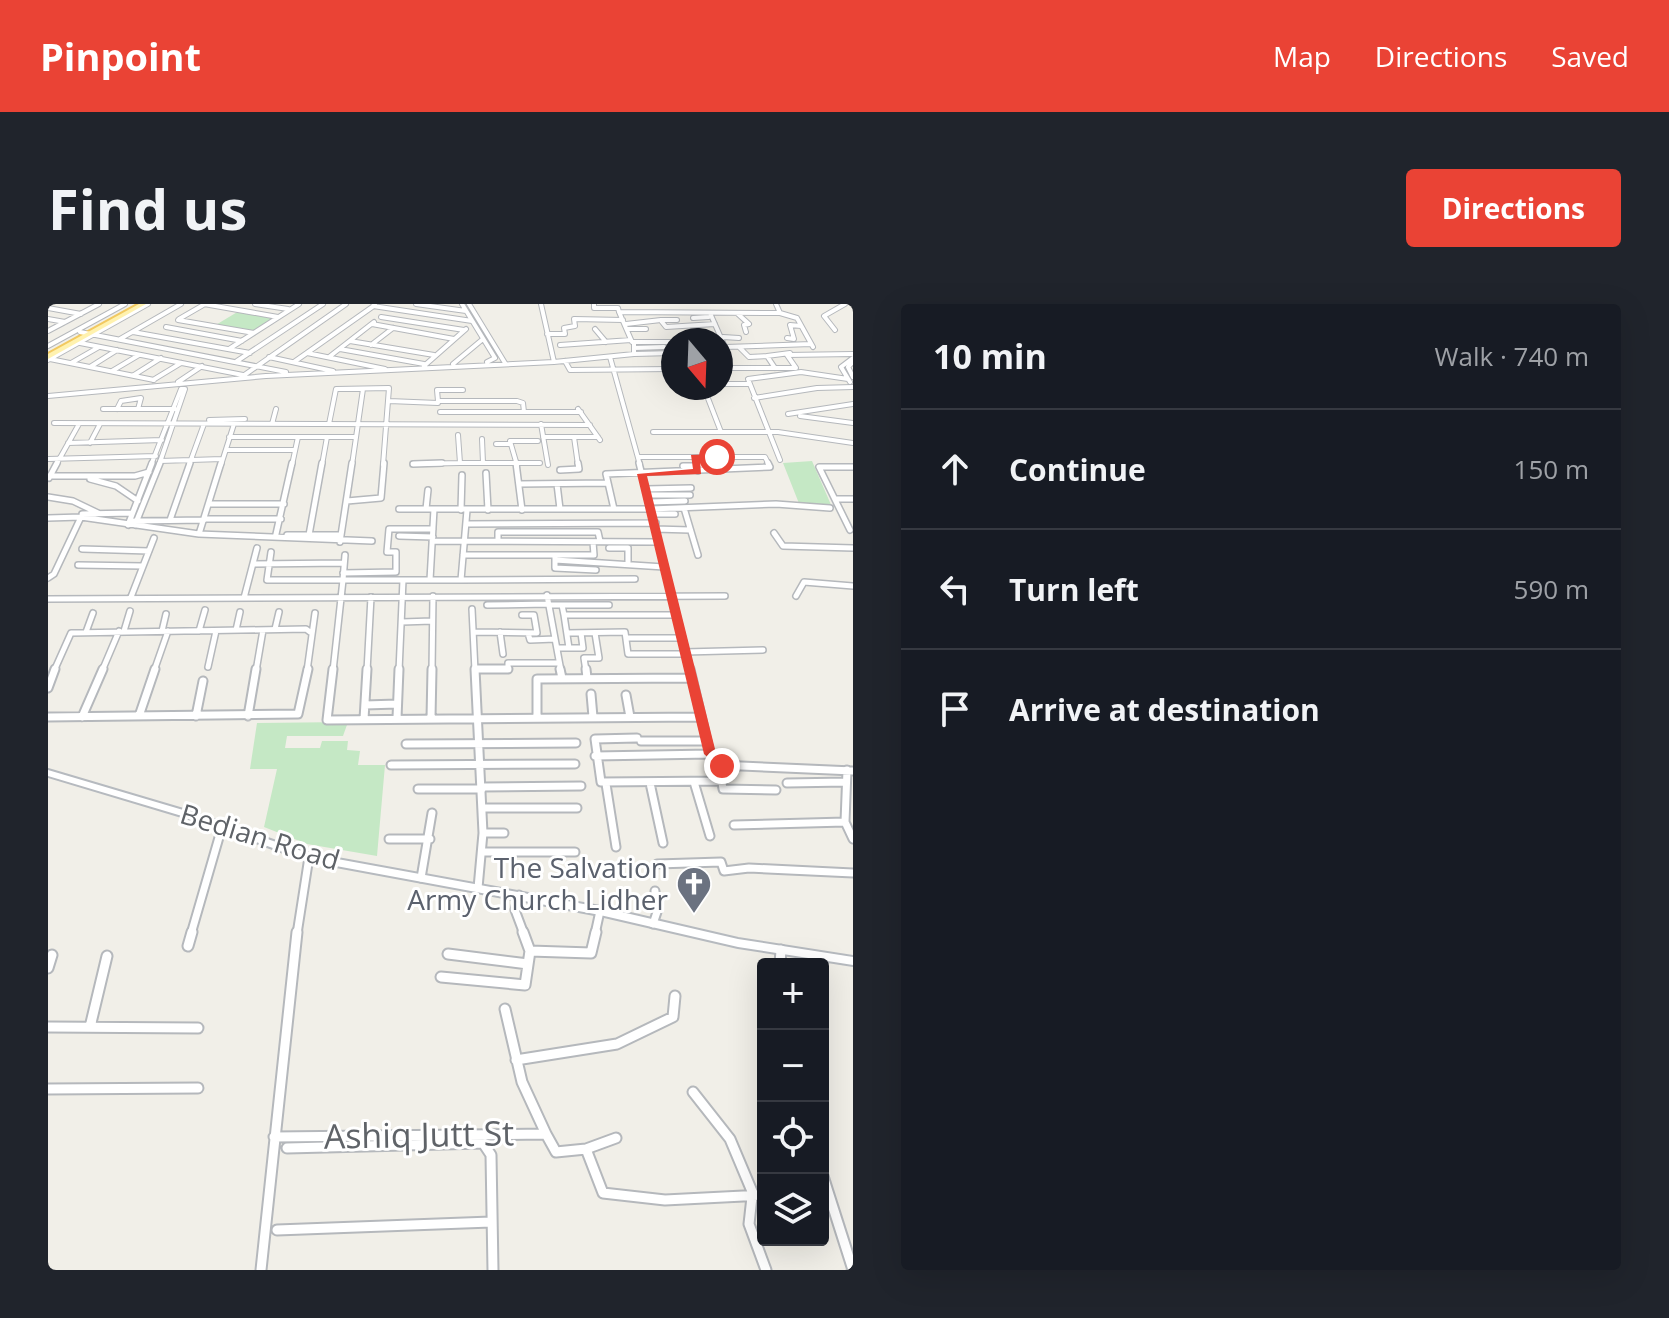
<!DOCTYPE html>
<html lang="en">
<head>
<meta charset="utf-8">
<style>
	body { margin:0; font-family:"Open Sans",sans-serif; background:#20242c; color:#f1f3f6 }
	.controls { position:absolute; right:24px; bottom:24px; display:grid; overflow:hidden; border-radius:8px; box-shadow:0 8px 32px #0002 }
	.controls button { width:72px; height:72px; display:grid; place-items:center; padding:0; border:0; border-bottom:2px solid #363941; background:#171b24; color:#f1f3f6; font:40px sans-serif }
	.compass { position:absolute; left:613px; top:24px; width:72px; height:72px; border-radius:50%; background:#171b24; box-shadow:0 8px 32px #0002; rotate:161deg }
	.stop { position:absolute; width:24px; height:24px; margin:-18px; border:6px solid #ea4335; border-radius:50%; background:#fff }
	.stop.end { background:#ea4335; border-color:#fff; box-shadow:0 2px 8px #0008 }
	.list { margin:0; padding:0; list-style:none }
	h2 { display:flex; justify-content:space-between; align-items:center; height:104px; margin:0; padding:0 32px; font-size:34px }
	h2 small { font-size:26px; font-weight:400; color:#9ea1a6 }
	.list li { display:grid; grid-template-columns:52px 1fr auto; gap:24px; align-items:center; box-sizing:border-box; height:120px; padding:0 32px; border-top:2px solid #363941 }
	.list b { display:block; font-size:30px; white-space:nowrap }
	.list em { font-size:26px; font-style:normal; color:#9ea1a6 }
	.icon { flex:none; width:44px; height:44px; fill:none; stroke:currentColor; stroke-width:2; stroke-linecap:round; stroke-linejoin:round }
	.map { position:relative; flex:none; width:805px; height:966px; overflow:hidden; border-radius:8px }
	header { display:flex; align-items:center; gap:48px; box-sizing:border-box; height:112px; padding:0 40px; background:#ea4335; color:#fff }
	header strong { font-size:38px }
	nav { display:flex; gap:44px; margin-inline-start:auto; font-size:28px }
	.intro { display:flex; align-items:center; justify-content:space-between; box-sizing:border-box; height:192px; padding:0 48px }
	h1 { margin:0; font-size:56px }
	.button { padding:20px 36px; border-radius:8px; background:#ea4335; color:#fff; font-size:28px; font-weight:700 }
	main { display:flex; gap:48px; padding:0 48px }
	aside { flex:1; background:#171b24; border-radius:8px; box-shadow:0 8px 32px #0002 }
	.map>svg:first-child { display:block }
	.green { fill:#c5e8c5 }
	.lines { fill:none; stroke-linecap:round; stroke-linejoin:round }
	.minor-far3-casing { stroke:#b5b8bc; stroke-width:6 }
	.minor-far2-casing { stroke:#b5b8bc; stroke-width:8 }
	.minor-far1-casing { stroke:#b5b8bc; stroke-width:11 }
	.minor-casing { stroke:#b5b8bc; stroke-width:13 }
	.secondary-casing { stroke:#b6babf; stroke-width:4 }
	.primary-casing { stroke:#f2c960; stroke-width:4 }
	.minor-far3 { stroke:#fff; stroke-width:4 }
	.minor-far2 { stroke:#fff; stroke-width:5 }
	.minor-far1 { stroke:#fff; stroke-width:7 }
	.minor { stroke:#fff; stroke-width:9 }
	.secondary { fill:#fff; fill-rule:evenodd }
	.primary { fill:#fff2af; fill-rule:evenodd }
	.route { fill:#ea4335 }
	.labels { text-anchor:middle; stroke-width:6; stroke-linejoin:round; paint-order:stroke }
	.street-label { font-size:28px; fill:#5f6368; stroke:#fff }
	.worship-label { font-size:28px; fill:#5b616d; stroke:#fff; text-anchor:end }
	.near-street-label { font-size:34px; fill:#5f6368; stroke:#fff }
</style>
</head>
<body>
<header>
<strong>Pinpoint</strong>
<nav><a>Map</a><a>Directions</a><a>Saved</a></nav>
</header>
<div class="intro"><h1>Find us</h1><a class="button">Directions</a></div>
<main>
<div class="map">
<svg width="805" height="966" viewBox="0 0 805 966">
	<rect width="100%" height="100%" fill="#f1efe8"/>
	<path class="green" d="M191,7L230,13L206,29L166,22Z
		M764,157L784,203L752,202L735,159Z
		M300,418L295,432H239L237,444H272L274,437H300L299,446L312,447L310,461H337L329,552L259,540L216,523L229,465H202L209,419Z"/>
	<g class="lines">
		<defs>
			<path id="minor-far3" d="M156,0L230,13
				M207,0L240,5
				M368,0L418,7
				M414,0L447,54L439,58
				M421,0L457,59
				M493,0L506,58
				M546,0V4H570L571,8
				M325,2L424,17
				M0,4L33,10
				M662,9L677,43L763,40
				M732,9L749,14L765,43
				M690,10L701,20L696,21L698,28
				M333,13L416,26
				M645,14L661,13
				M0,15L17,18
				M131,15L157,0
				M130,16L206,29
				M613,16H629
				M614,18L618,23L667,20
				M324,20L406,35
				M578,20L613,16
				M118,23L194,37
				M547,25L558,38
				M579,25H598
				M787,26L776,12L797,0
				M0,27L51,0
				M32,28L238,68
				M85,28L202,49
				M499,30H517L516,24L527,22L526,15L575,16
				M675,33L691,34
				M739,34L746,35L742,21L753,22
				M72,35L133,0
				M302,37L386,51
				M27,38L195,71
				M625,38H584L571,8L732,9L728,0
				M323,41L345,24
				M512,41L583,36
				M0,42L77,0
				M691,43L701,53L719,52
				M586,44L616,43
				M181,45L251,0
				M292,45L376,60
				M259,49L337,65
				M586,50L625,49
				M221,53L285,67
				M281,53L326,18
				M562,53L592,161
				M2,55L106,76
				M0,56L100,0
				M189,57L275,0
				M517,57L522,66L625,65
				M246,58L327,1
				M805,58L800,63L805,73
				M23,59L51,43
				M405,60L435,35
				M376,62L418,25
				M42,63L69,46
				M673,64H748L739,51L805,50
				M727,64L719,52L742,49
				M64,67L91,51
				M86,71L113,54
				M195,72L298,0
				M105,76L133,59
				M130,78L154,62
				M802,78L793,63L805,54
				M673,80H699
				M656,84L673,128
				M0,92L218,72L506,58L586,50V38
				M706,94L769,84L805,83
				M341,97L390,99
				M390,97H469L475,99L476,108
				M390,97L389,86H415
				M55,105H127
				M69,105L73,97L93,94L90,105
				M530,105L552,136
				M392,108H533
				M740,110L805,100
				M752,112L805,119
				M161,116L197,115
				M6,119L542,121
				M224,120L228,105
				M281,120L288,85L341,84L335,161
				M493,120L500,161
				M605,128H730L805,139
				M181,133H307
				M495,133H550
				M526,133L530,161
				M434,135L435,159H492
				M20,139L114,136
				M42,139L52,120
				M448,140H462
				M178,146H247
				M590,153H717L721,161
				M646,153L649,161
				M0,155L108,152
				M732,156L700,75L753,68L800,75
				M112,157L174,155
				M412,159H435
				M365,160L412,159L410,131
				M8,161L31,120
				M103,161L133,85H137L111,161
				M141,161L156,120
				M173,161L186,120
				M244,161L250,133
				M274,161L279,133
				M304,161L315,85
				M469,161L462,137H490"/>
			<path id="minor-far2" d="M468,159L474,206
				M591,159L643,367
				M648,159L661,162
				M365,160L394,159
				M635,162H649L650,167
				M512,166L531,165L530,159
				M438,169L440,206
				M0,172H87L101,168
				M1,174L9,159
				M42,175L68,182L90,197
				M471,180L560,179
				M509,180L512,205
				M598,185L643,184
				M599,191H642
				M0,193L25,197L50,209
				M787,195H805
				M299,197L333,194L336,159
				M601,198L637,197
				M161,200H236
				M636,204L650,251
				M351,205H603L728,200L782,204
				M378,205L380,186
				M566,205L558,170L722,163L720,159
				M413,206L414,171
				M34,210L84,209
				M605,210H627
				M0,214L33,213L151,230L324,237
				M156,215H233
				M122,216L142,159
				M86,217L156,216
				M418,220L608,219
				M80,221L104,159
				M87,221L112,159
				M607,225L642,226
				M802,226L771,163H805
				M726,229L735,242L805,244
				M151,230L173,159
				M228,230L244,159
				M239,231H292
				M261,231L274,159
				M351,232L385,233
				M384,237L610,238
				M450,237V228H550L552,237
				M292,238L304,159
				M561,244H580V258
				M34,245L101,247
				M223,248L219,276H295L285,367
				M297,251L295,276H413L419,206
				M415,251H546L545,238
				M507,253V264L548,266
				M507,256L616,263
				M205,260L296,259
				M30,261L95,262
				M295,269L348,268V248H339L341,225H385
				M0,274L6,270L33,213
				M382,276L386,205
				M413,276L587,275
				M499,291L513,367
				M748,292L756,278L805,282
				M83,293L106,234
				M196,294L209,244
				M0,295L677,292
				M439,301L501,300
				M501,301H561
				M514,301L516,311H629
				M424,305L427,367
				M354,318L384,317
				M227,325L231,308
				M188,326L192,308
				M76,327L82,307
				M114,327L118,310
				M151,327L157,306
				M38,328L45,309
				M426,328L489,329L486,311H474
				M452,328L455,350
				M480,329L482,336L507,335
				M519,329L577,328L580,350H637
				M578,334H634
				M509,344H521L516,311
				M521,344H535L533,329
				M637,348L715,346
				M160,363L168,327
				M429,365H460V359H511
				M6,367L23,329L258,325L262,328
				M54,367L71,327
				M106,367L120,327
				M208,367L215,326
				M259,367L267,309
				M319,367L323,293
				M351,367L355,276
				M384,367L385,292
				M538,367L536,354H551L547,329"/>
			<path id="minor-far1" d="M285,365L279,416L653,413
				M427,365L435,529L430,584
				M429,365H460
				M512,365L514,374
				M538,365L539,374
				M642,365L662,450L671,461L675,485L728,486
				M0,384L7,365
				M543,390L545,413
				M578,391L582,413
				M317,401L349,400
				M91,412L107,365
				M148,412L155,377
				M200,412L208,365
				M0,413L250,410L260,365
				M34,413L55,365
				M489,413V375L643,374
				M349,414L351,365
				M383,414L384,365
				M316,415L319,365
				M589,434L547,435L553,478L673,477
				M593,437H659
				M358,440L528,439
				M547,452L662,450
				M343,461L527,460
				M671,461L805,467
				M799,466L797,518L805,535
				M646,478L662,532
				M602,479L615,539
				M739,479L798,478
				M558,480L568,543
				M434,483L533,482
				M370,485H434
				M434,504H529
				M686,521L797,518
				M435,529H456
				M341,535H382
				M435,548H527
				M609,560L673,558L676,567L701,564L805,569
				M373,574L384,509
				M471,591L467,606L476,630
				M605,620L609,608L607,587
				M143,630L174,523
				M249,630L261,553
				M547,630L552,607"/>
			<path id="minor" d="M475,628L482,647L543,649L548,628
				M140,642L144,628
				M400,650L480,660
				M732,660L733,646
				M0,664L4,651
				M393,673L477,681L482,647
				M457,705L474,778L498,830
				M0,723L150,724
				M42,723L59,652
				M468,756L569,740L625,713L627,692
				M0,785L150,784
				M645,788L682,835L706,892
				M226,833L498,830L508,848L538,845L555,889L617,896L715,891
				M239,844L435,839L443,851L445,966
				M538,845L568,834
				M775,872L805,966
				M704,893L701,920L718,966
				M229,926L443,918
				M213,966L249,628"/>
			<path id="secondary" d="M0,466L152,511L262,550L552,603L690,635L805,653V661L690,643L552,611L261,557L144,515L0,472Z"/>
			<path id="primary" d="M91,0H98L0,55V50Z"/>
		</defs>
		<use href="#minor-far3" class="minor-far3-casing"/>
		<use href="#minor-far2" class="minor-far2-casing"/>
		<use href="#minor-far1" class="minor-far1-casing"/>
		<use href="#minor" class="minor-casing"/>
		<use href="#secondary" class="secondary-casing"/>
		<use href="#primary" class="primary-casing"/>
		<use href="#minor-far3" class="minor-far3"/>
		<use href="#minor-far2" class="minor-far2"/>
		<use href="#minor-far1" class="minor-far1"/>
		<use href="#minor" class="minor"/>
		<use href="#secondary" class="secondary"/>
		<use href="#primary" class="primary"/>
	</g>
	<path class="route" d="M669,150L672,155L652,156L653,170L599,172L668,449L681,462L674,466L656,450L589,170L645,165L643,151Z"/>
	<defs>
		<symbol id="church-pin" viewBox="-11 -11 22 30"><path d="M0 17L-7.5 6A9.5 9.5 0 1 1 7.5 6Z" fill="#6b7280" stroke="#fff"/><path d="M-1.2-6h2.4v3.5h3.3v2.4h-3.3V6h-2.4V-.1h-3.3v-2.4h3.3Z" fill="#fff"/></symbol>
	</defs>
	<g fill-rule="evenodd">
		<use href="#church-pin" x="626" y="560" width="40" height="54"/>
	</g>
	<g class="labels">
		<g class="street-label">
			<text transform="translate(212 533) rotate(17)" y="10">Bedian Road</text>
		</g>
		<g class="worship-label">
			<text x="620" y="574">The Salvation<tspan x="620" dy="32">Army Church Lidher</tspan></text>
		</g>
		<g class="near-street-label">
			<text transform="translate(371 831) rotate(-1)" y="12">Ashiq Jutt St</text>
		</g>
	</g>
</svg>
<div class="controls">
<button>+</button>
<button>−</button>
<button><svg class="icon" aria-label="locate" viewBox="0 0 24 24"><circle cx="12" cy="12" r="6"/><path d="M12 2v4M12 18v4M2 12h4M18 12h4"/></svg></button>
<button><svg class="icon" aria-label="layers" viewBox="0 0 24 24"><path d="M12 4l9 5-9 5-9-5zM3 14l9 5 9-5"/></svg></button>
</div>
<svg class="compass" viewBox="-18 -18 36 36"><path d="M0-13l5 13h-10z" fill="#e53935"/><path d="M0 13l5-13h-10z" fill="#9ea1a6"/></svg>
<div class="stop" style="left:669px;top:153px"></div>
<div class="stop end" style="left:674px;top:462px"></div>
</div>
<aside>
<h2>10 min<small>Walk · 740 m</small></h2>
<ul class="list">
<li><svg class="icon" aria-label="ahead" viewBox="0 0 24 24"><path d="M12 20V5M6 11l6-6 6 6"/></svg><div><b>Continue</b></div><em>150 m</em></li>
<li><svg class="icon" aria-label="left" viewBox="0 0 24 24"><path d="M17 20v-9H6M10 6l-5 5 5 5"/></svg><div><b>Turn left</b></div><em>590 m</em></li>
<li><svg class="icon" aria-label="arrive" viewBox="0 0 24 24"><path d="M6 21V4h12l-3 4 3 4H6"/></svg><div><b>Arrive at destination</b></div></li>
</ul>
</aside>
</main>
</body>
</html>
